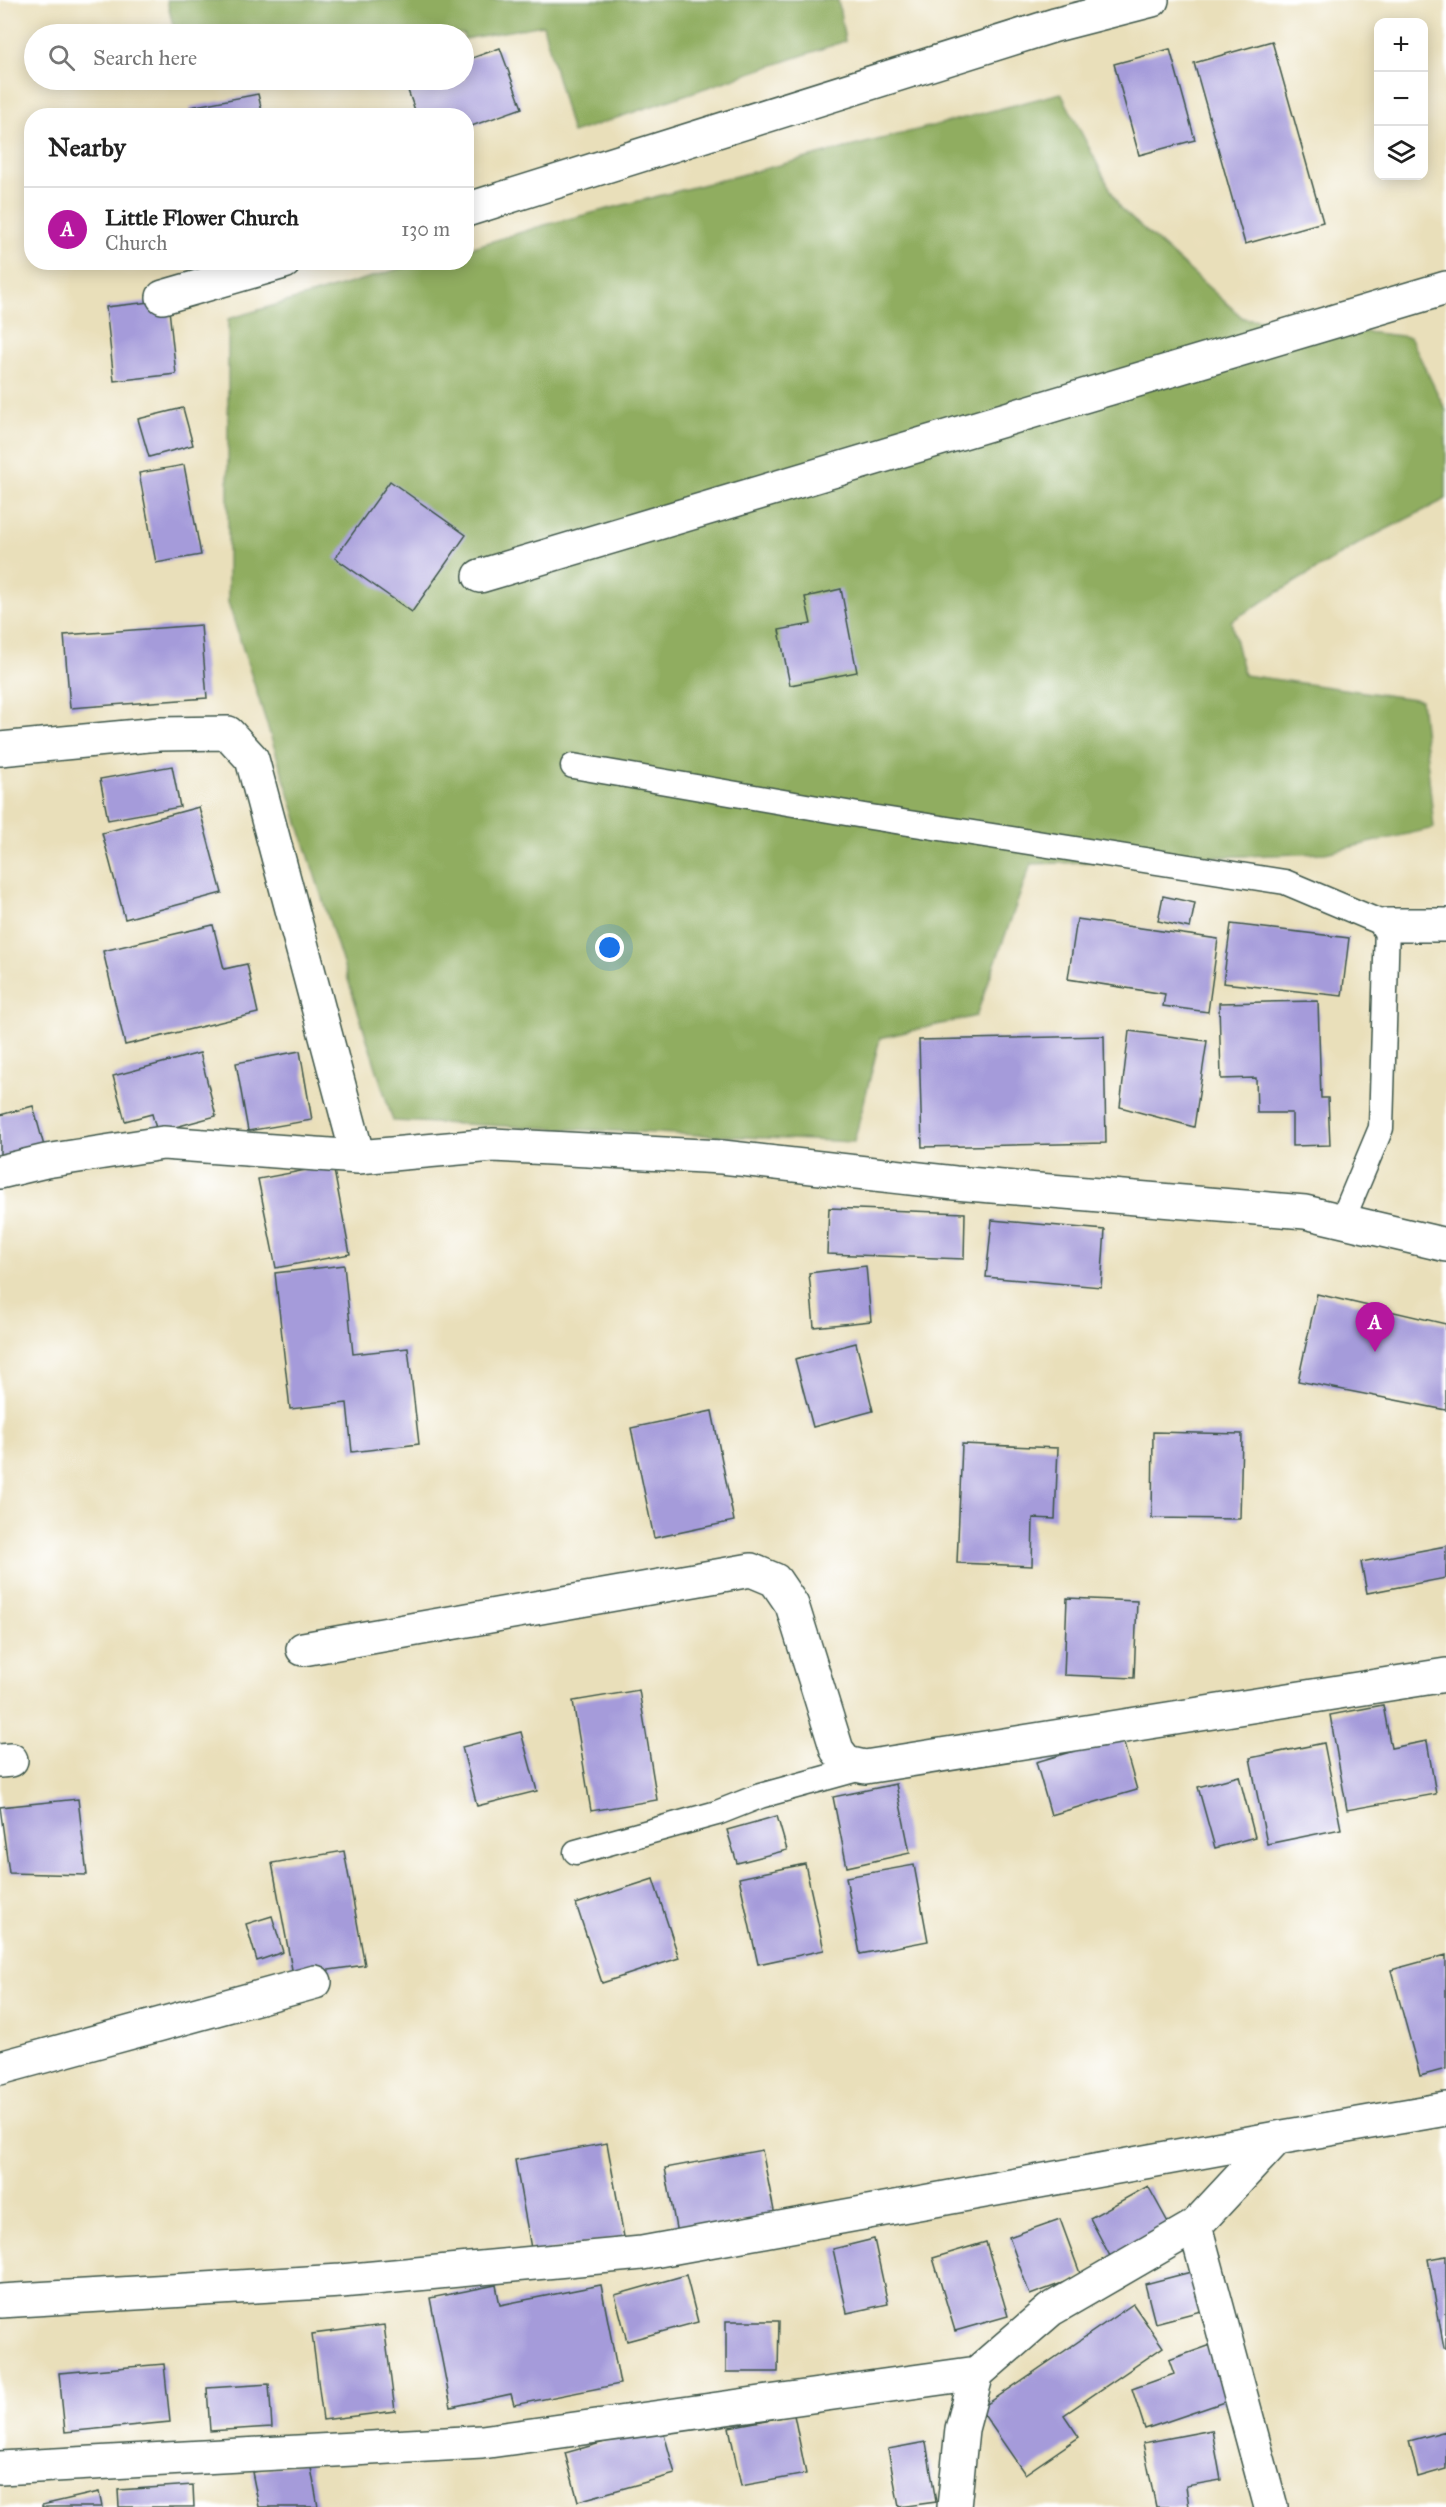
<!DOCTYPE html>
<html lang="en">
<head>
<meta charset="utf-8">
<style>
	body { margin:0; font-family:"IM FELL Great Primer",serif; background:#f2f2f2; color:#222 }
	.controls { position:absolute; right:18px; top:18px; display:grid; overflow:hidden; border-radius:12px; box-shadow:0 3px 15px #0003 }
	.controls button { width:54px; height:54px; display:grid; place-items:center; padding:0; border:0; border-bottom:2px solid #e0e0e0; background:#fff; color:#222; font:30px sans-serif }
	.you { position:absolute; left:610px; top:948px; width:21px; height:21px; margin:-15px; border:4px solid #fff; border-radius:50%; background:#1a73e8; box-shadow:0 0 0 9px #1a73e833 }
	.badge { display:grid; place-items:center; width:39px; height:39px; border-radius:50%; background:#b5179e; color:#fff; font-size:20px; font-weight:700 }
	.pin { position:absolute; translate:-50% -50px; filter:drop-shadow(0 2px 3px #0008) }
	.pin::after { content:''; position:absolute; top:32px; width:21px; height:18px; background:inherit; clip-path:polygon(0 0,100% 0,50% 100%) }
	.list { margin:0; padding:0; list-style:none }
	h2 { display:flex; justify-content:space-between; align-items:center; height:78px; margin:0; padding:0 24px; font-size:26px }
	h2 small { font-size:20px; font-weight:400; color:#767676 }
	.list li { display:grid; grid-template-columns:39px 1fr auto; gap:18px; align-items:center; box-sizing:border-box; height:84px; padding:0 24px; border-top:2px solid #e0e0e0 }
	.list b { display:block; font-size:22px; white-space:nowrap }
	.list p { margin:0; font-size:20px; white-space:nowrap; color:#767676 }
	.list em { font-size:20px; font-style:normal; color:#767676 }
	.icon { flex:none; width:33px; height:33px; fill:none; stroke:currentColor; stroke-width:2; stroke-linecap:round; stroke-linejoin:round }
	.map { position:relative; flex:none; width:1446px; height:2507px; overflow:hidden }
	.search { position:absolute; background:#fff; box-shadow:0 3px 15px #0003; left:24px; top:24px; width:450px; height:66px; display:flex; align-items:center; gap:15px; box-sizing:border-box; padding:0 21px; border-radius:33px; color:#767676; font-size:22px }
	.panel { position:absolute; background:#fff; box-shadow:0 3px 15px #0003; left:24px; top:108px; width:450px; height:162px; border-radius:24px }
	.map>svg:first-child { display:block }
	.forest { fill:#90ad60; stroke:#58754a; stroke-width:1.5 }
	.building { fill:#a59bda }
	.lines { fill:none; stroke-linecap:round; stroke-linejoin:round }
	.lane-casing { stroke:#3d5548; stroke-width:27 }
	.street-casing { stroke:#3d5548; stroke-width:36 }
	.lane { stroke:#fff; stroke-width:24 }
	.street { stroke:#fff; stroke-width:33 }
</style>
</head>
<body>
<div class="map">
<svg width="1446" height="2507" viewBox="0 0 1446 2507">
	<rect width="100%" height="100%" fill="#fff"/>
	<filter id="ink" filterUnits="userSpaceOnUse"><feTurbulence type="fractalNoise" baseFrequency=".0167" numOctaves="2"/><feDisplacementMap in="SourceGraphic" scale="12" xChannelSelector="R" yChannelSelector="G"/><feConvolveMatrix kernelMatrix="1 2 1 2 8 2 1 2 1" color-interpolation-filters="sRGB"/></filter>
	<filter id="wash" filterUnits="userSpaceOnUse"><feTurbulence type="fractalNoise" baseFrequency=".008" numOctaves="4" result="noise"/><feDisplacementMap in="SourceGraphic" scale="24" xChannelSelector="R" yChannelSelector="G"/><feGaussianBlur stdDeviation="1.35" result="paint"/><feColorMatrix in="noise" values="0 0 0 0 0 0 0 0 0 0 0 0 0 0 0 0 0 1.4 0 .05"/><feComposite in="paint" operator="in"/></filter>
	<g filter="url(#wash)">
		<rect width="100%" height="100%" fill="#e9dfba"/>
		<path class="forest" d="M167,0H838L845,41L572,133L543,25L464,39V34H175Z
			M1061,93L1120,208L1243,318L1410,337L1446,411V499L1363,541L1231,621L1244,675L1421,700L1434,828L1325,853L1031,864L976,1016L880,1038L854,1142L393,1121L228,602V319L419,263L466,262L467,249L545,225Z"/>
		<g id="blocks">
			<path class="building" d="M1272,41L1323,222L1245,244L1194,63Z
				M500,48L522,108L466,128V116H417L405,82L412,80H464V61Z
				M1170,49L1195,140L1139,155L1114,64Z
				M258,94L263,116H192L190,107Z
				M168,300L176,374L114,381L106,307Z
				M183,408L193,445L149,457L138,419Z
				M184,465L201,555L156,563L139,473Z
				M390,481L466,535L412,612L335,558Z
				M841,589L857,672L790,685L779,630L811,624L805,597Z
				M201,625L207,698L70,708L64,635Z
				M172,766L180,807L108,820L100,779Z
				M199,807L222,893L125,919L102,833Z
				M1163,896L1195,903L1190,928L1158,921Z
				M1077,919L1218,939L1208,1012L1163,1006L1165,994L1068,979Z
				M1231,924L1349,938L1342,996L1223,983Z
				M213,925L224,969L247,964L258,1013L125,1045L103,951Z
				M1318,1001L1321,1098H1328L1330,1145L1292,1146V1113H1257L1256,1078L1221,1079L1219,1003Z
				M1129,1031L1207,1041L1194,1127L1120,1107Z
				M1104,1036L1106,1143L922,1147L919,1040Z
				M300,1051L312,1120L248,1131L236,1063Z
				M200,1053L216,1116L157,1132L152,1114L125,1121L113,1076Z
				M33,1106L44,1146L0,1159V1115Z
				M333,1165L350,1254L276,1268L258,1179Z
				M829,1208L965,1213L964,1259L827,1254Z
				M992,1220L1105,1230L1101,1287L986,1277Z
				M344,1265L353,1354L408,1348L419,1444L352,1452L347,1403L290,1409L275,1273Z
				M866,1266L871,1321L814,1327L809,1273Z
				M1317,1294L1446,1324V1410L1298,1381Z
				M856,1343L873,1411L813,1427L795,1359Z
				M712,1411L734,1521L654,1538L631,1428Z
				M1153,1432L1242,1434L1240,1519L1152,1518Z
				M962,1444L1058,1448L1055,1519L1033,1518L1032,1566L957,1563Z
				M1446,1546V1578L1367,1593L1361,1562Z
				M1067,1598L1137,1601L1134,1678L1064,1675Z
				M639,1690L657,1800L591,1811L573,1701Z
				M1383,1705L1391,1748L1427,1741L1436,1794L1347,1810L1330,1715Z
				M521,1732L537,1791L477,1806L462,1747Z
				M1122,1737L1137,1790L1051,1815L1036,1762Z
				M1324,1743L1341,1829L1267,1844L1250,1758Z
				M1239,1776L1255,1837L1215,1848L1198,1787Z
				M896,1784L910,1853L847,1867L833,1797Z
				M78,1799L87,1875L9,1873L0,1807Z
				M777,1816L787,1850L737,1863L727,1830Z
				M344,1851L365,1965L293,1975L272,1863Z
				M805,1864L824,1950L758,1964L739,1878Z
				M914,1865L928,1941L860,1954L846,1877Z
				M653,1879L679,1958L602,1983L576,1904Z
				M272,1916L283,1952L257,1961L246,1924Z
				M1446,1955V2069L1420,2076L1391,1970Z
				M607,2143L624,2237L532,2254L515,2160Z
				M762,2150L775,2216L677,2234L665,2168Z
				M1148,2186L1170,2226L1111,2258L1090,2218Z
				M1060,2219L1081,2276L1030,2295L1009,2237Z
				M874,2239L888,2304L847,2313L833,2249Z
				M986,2242L1008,2316L955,2331L933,2258Z
				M1446,2256V2348H1444L1428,2259Z
				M1191,2272L1201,2311L1155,2323L1145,2284Z
				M686,2275L698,2322L627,2341L615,2295Z
				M496,2285L500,2305L601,2285L620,2384L514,2405L511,2394L451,2407L430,2298Z
				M1133,2304L1163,2347L1064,2415L1079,2437L1025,2474L980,2409Z
				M726,2321H779L778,2372H726Z
				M384,2325L395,2411L323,2420L312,2334Z
				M1211,2345L1230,2400L1145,2429L1132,2389L1174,2374L1169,2360Z
				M164,2364L170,2422L65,2432L59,2373Z
				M269,2384L272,2427L210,2431L207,2388Z
				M794,2415L806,2474L741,2486L729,2427Z
				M662,2426L675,2474L578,2501L565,2453Z
				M1212,2430L1221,2480L1186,2486L1189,2507H1156L1143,2443Z
				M1446,2431V2469L1418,2477L1409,2441Z
				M926,2442L936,2502L899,2507L888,2449Z
				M310,2462L318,2507H259L252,2472Z
				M193,2485L194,2507H119L118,2490Z
				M99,2492L102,2507H42V2505Z"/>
		</g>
	</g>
	<g filter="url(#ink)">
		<use href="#blocks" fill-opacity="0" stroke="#3d5548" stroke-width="1.5"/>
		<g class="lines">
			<defs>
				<path id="lane" d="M573,766L864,816L1285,882L1387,925L1381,1128L1342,1221
					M576,1852L717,1813L760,1796L865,1767"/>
				<path id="street" d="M466,210L1055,25L1152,0
					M163,297L284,262
					M480,576L1446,288
					M0,749L159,734L228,733L252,759L358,1157
					M1387,925H1446
					M0,1172L46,1161L163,1143L358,1157L493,1145L722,1157L955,1183L1305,1212L1446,1245
					M303,1649L751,1570L775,1580L792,1605L837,1750L847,1763L865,1767L1446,1675
					M0,1761L11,1760
					M0,2068L315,1982
					M1195,2226L1271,2507
					M0,2301L341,2281L642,2253L1277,2138
					M0,2468L482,2442L977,2373
					M954,2507L962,2429L977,2373L1050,2310L1195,2226L1277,2138L1446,2109"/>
			</defs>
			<use href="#lane" class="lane-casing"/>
			<use href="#street" class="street-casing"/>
			<use href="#lane" class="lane"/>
			<use href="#street" class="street"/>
		</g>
	</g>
</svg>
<div class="controls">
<button>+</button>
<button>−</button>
<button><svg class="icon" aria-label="layers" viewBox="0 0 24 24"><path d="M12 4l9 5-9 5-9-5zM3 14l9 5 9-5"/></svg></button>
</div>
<div class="you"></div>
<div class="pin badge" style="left:1375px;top:1352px">A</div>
<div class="search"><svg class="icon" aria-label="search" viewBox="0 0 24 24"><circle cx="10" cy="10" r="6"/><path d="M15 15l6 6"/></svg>Search here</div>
<section class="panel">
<h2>Nearby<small></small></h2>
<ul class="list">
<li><span class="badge">A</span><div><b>Little Flower Church</b><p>Church</p></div><em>130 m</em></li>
</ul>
</section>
</div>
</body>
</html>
